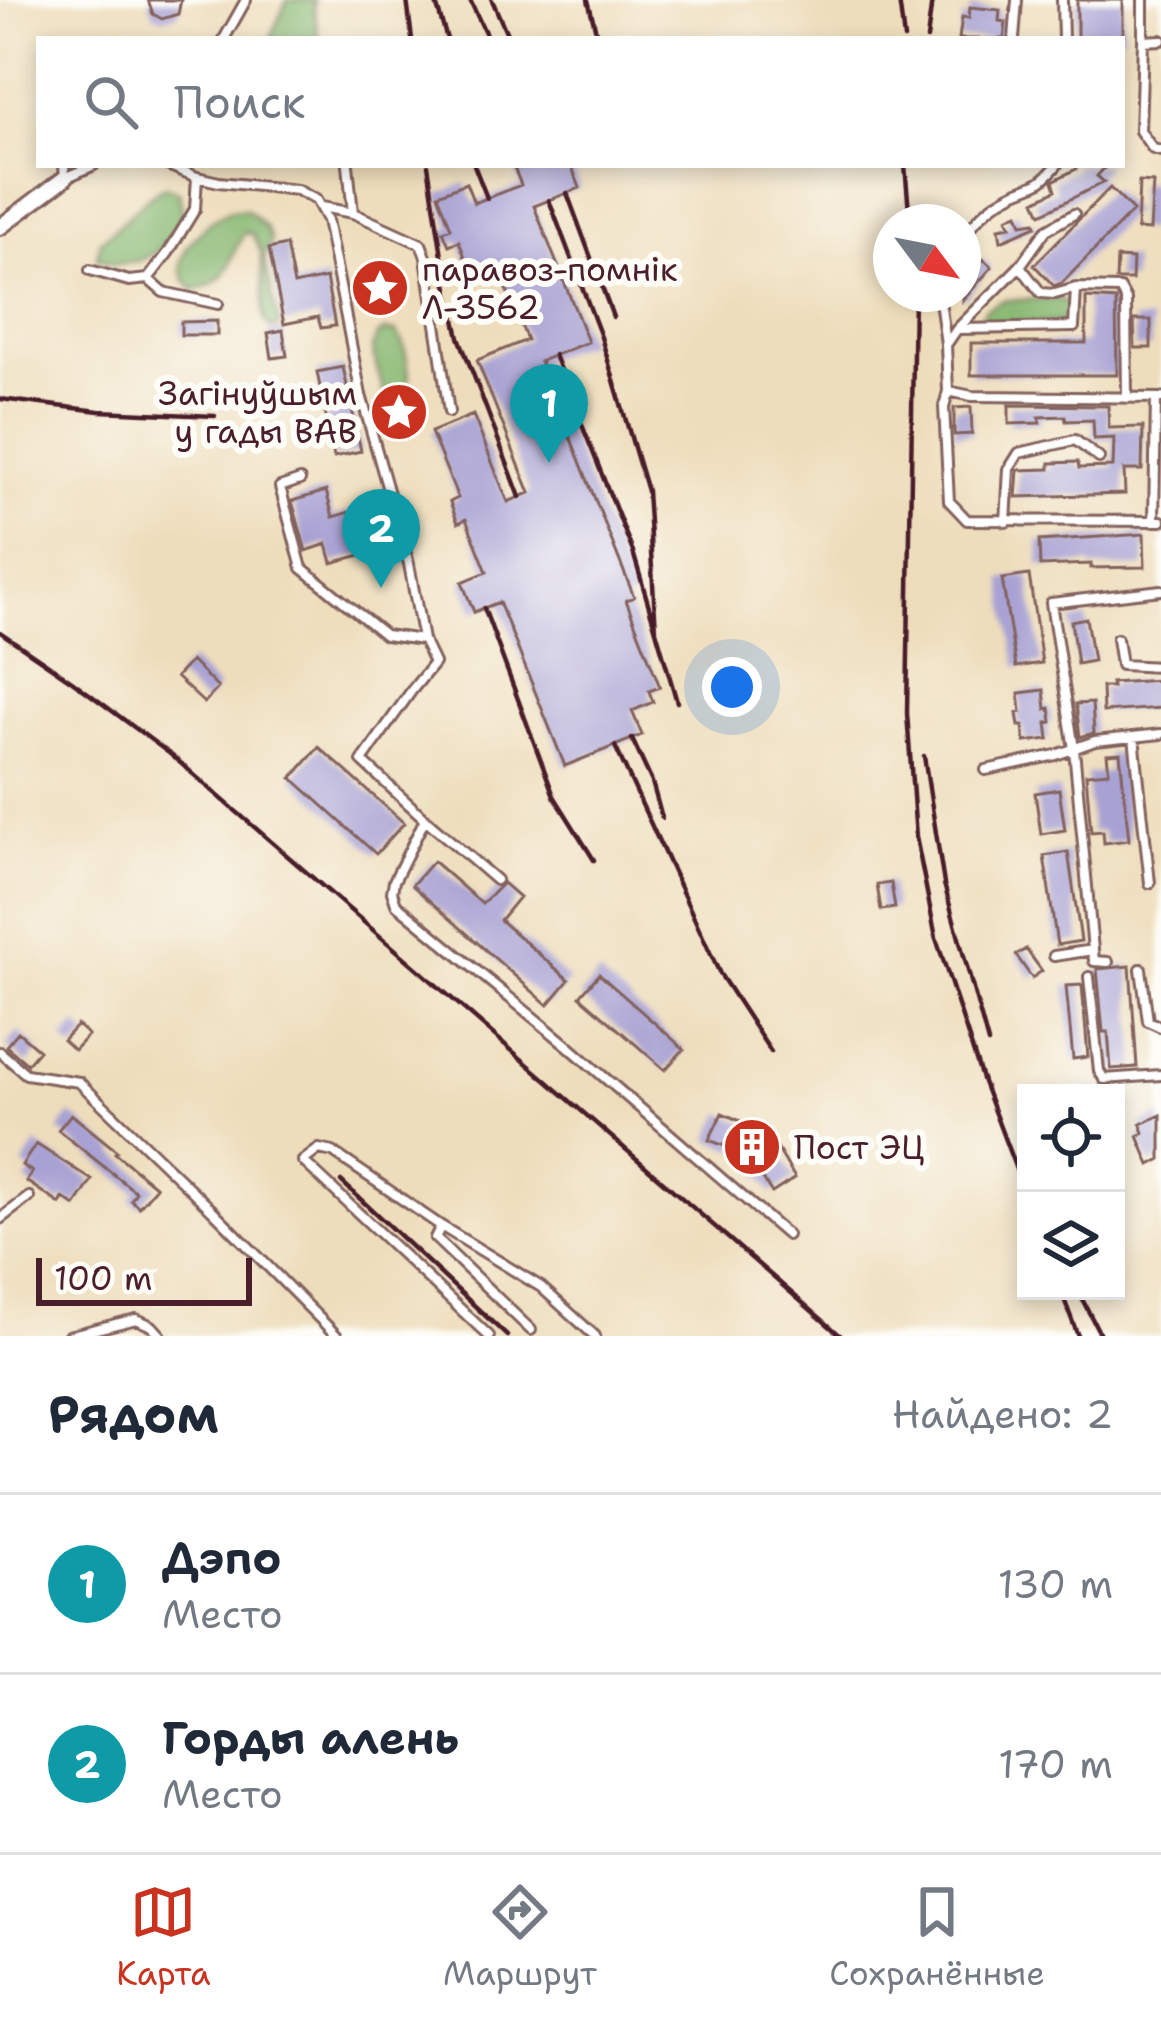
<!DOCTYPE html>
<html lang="ru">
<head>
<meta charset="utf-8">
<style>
	body { margin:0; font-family:"Shantell Sans",sans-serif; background:#f2f2f3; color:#1f2937 }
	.controls { position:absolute; right:36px; bottom:36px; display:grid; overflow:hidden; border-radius:0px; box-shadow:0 6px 18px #0003 }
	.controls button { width:108px; height:108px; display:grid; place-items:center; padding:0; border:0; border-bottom:3px solid #e0e1e3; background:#fff; color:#1f2937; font:60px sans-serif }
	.compass { position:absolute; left:873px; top:204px; width:108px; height:108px; border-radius:50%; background:#fff; box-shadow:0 6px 18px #0003; rotate:122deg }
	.scale { position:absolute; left:36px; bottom:30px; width:216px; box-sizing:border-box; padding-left:12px; border:6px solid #4a1f2b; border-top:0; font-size:33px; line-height:42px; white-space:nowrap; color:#4a1f2b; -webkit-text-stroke:9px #fdfcf7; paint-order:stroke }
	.you { position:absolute; left:732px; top:687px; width:42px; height:42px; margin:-30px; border:9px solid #fff; border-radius:50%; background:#1a73e8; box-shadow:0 0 0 18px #1a73e833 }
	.badge { display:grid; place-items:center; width:78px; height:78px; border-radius:50%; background:#c8321e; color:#fff; font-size:39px; font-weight:700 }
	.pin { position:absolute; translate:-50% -99px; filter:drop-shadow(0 3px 6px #0008) }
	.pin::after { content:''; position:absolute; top:63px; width:42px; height:36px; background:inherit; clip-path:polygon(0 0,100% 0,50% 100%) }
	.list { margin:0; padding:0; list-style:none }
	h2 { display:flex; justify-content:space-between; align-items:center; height:156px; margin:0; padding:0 48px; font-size:51px }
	h2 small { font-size:39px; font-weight:400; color:#747a83 }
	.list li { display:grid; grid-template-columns:78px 1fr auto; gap:36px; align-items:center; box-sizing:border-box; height:180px; padding:0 48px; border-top:3px solid #e0e1e3 }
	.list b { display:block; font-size:45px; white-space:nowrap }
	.list p { margin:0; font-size:39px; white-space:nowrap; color:#747a83 }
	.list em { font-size:39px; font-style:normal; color:#747a83 }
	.icon { flex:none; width:66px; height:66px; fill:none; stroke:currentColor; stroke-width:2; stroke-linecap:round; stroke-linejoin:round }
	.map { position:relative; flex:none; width:1161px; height:1336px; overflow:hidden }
	.search { position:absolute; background:#fff; box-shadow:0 6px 18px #0003; left:36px; right:36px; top:36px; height:132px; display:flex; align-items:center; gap:30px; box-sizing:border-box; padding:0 42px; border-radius:0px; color:#747a83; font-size:45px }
	.sheet { height:516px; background:#fff }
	nav { display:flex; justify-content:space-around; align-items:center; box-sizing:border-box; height:168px; border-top:3px solid #e0e1e3; background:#fff; font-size:33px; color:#747a83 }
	nav a { display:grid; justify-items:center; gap:6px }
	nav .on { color:#c8321e }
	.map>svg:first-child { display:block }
	.forest { fill:#8ab973; stroke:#6a6c4f; stroke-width:3 }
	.building { fill:#a8a1d3 }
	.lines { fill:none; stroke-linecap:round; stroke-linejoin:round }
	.lane-casing { stroke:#83625d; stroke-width:14 }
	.street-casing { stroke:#83625d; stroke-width:20 }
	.lane { stroke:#fff; stroke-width:8 }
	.street { stroke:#fff; stroke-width:14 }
	.rail { stroke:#4a1f2b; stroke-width:4.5 }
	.labels { text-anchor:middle; stroke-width:12; stroke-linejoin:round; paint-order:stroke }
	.poi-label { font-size:33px; fill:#4a1f2b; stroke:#fdfcf7; text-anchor:start }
</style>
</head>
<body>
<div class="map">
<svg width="1161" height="1336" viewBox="0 0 1161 1336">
	<rect width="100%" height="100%" fill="#fdfcf7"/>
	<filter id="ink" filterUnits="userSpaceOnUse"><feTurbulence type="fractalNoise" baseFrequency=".00833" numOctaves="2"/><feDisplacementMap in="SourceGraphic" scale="24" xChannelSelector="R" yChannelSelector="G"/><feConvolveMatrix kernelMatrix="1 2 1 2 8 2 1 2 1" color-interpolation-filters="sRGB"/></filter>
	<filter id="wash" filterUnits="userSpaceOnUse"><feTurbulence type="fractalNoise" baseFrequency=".004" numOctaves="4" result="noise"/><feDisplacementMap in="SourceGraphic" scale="48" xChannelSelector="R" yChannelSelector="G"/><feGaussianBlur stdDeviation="2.7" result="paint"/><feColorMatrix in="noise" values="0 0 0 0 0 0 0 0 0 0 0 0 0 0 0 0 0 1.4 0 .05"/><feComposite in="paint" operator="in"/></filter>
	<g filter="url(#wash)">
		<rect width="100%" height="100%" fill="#edb"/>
		<path class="forest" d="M287,0H314C312,14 319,25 318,39H270Z
			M165,186L179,192L183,215C176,225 169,238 161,247C146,263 116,269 97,258L101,240C124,224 140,200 165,186Z
			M247,210L266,228L271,240L264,258L279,326L272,329L264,320L261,252L253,235L245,232C225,261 234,283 193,290C187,283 180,275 181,264C183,245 210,220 227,212C232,210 241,210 247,210Z
			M1056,299L1067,302L1072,313L1067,322L995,326L980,321L985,309L1004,300Z
			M384,331L396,332C407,345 413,383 405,397L393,400L385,397L372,349L377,336Z"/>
		<g id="blocks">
			<path class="building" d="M148,0H181L178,14L162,19L153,14Z
				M1077,0H1123V36L1077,39Z
				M970,7L1000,10L999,21L1006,22L1004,39H959L962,17L969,18Z
				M513,165H571L580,188L534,206L588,342L540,361L634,597L626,600L660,687L649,691L653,702L632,711L642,735L565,766L499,602L474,612L462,582L487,572L466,519L458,523L450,502L458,498L431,432L473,415L508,502L530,493L477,360L527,340L499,271L474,281L459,241L449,245L443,231L451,228L438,194L466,183L474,203L521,185Z
				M1076,165H1107L1097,176L1104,182L1041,214L1035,201L1056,190L1053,181L1076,169Z
				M1139,182L1153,183L1150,230L1137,229Z
				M1110,188L1133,211L1062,283L1054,286L1034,265Z
				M1018,213L1022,224L1035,222L1036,226L1001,241L999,228L1011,226L1007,218Z
				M286,245L294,285L326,278L335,326L321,328L318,317L284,324L269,249Z
				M1117,258L1133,259L1132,280H1116Z
				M983,259L992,267L963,300V281Z
				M1086,298L1116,300L1117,375H971V343H1086Z
				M1134,320H1151V348H1135Z
				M217,321V335H181V322Z
				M283,330L287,356L272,358L268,333Z
				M343,367L361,451L334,457L317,372Z
				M1009,405L1108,406L1109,428L1143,427L1142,470H1124L1125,494L1016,497L1018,470L1050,469V463L1078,462L1079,468L1113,467L1114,438L1094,439L1093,420L1066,421L1065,416L1039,417L1040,423L1009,424Z
				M971,407L972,434L954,435V408Z
				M326,491L333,517L370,506L383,549L332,563L327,544L306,551L292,501Z
				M1144,534L1145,567L1091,568V564L1040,566L1039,541Z
				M1029,575L1042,663L1016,667L1002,579Z
				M1086,618L1093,661L1077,664L1071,621Z
				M191,661L218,688L204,703L176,677Z
				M1161,680V708L1103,712L1102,687H1112L1111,683Z
				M1044,690L1046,709L1050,708L1052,722L1047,723L1049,739L1025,742L1023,726H1019L1017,713L1021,712L1019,693Z
				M1092,703L1094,733L1080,737L1076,704Z
				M319,747L404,823L376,854L292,778Z
				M1120,753L1129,840L1104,843L1103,831L1091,832L1086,774L1109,772L1107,754Z
				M1059,789L1065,830L1041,834L1035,793Z
				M1068,852L1081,941L1057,945L1044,856Z
				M433,861L482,904L503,883L519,897L500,920L569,980L548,1005L412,885Z
				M891,883L895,908L881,910L877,885Z
				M1026,949L1042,971L1032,978L1016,955Z
				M1130,966L1137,1067L1111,1069L1108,1032H1103L1097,969Z
				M599,974L684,1049L665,1070L580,996Z
				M1082,985L1088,1057L1073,1059L1066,986Z
				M77,1025L88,1035L74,1050L63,1040Z
				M18,1032L39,1050L27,1064L6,1046Z
				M722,1113L768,1133L795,1178L772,1193L746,1154L709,1140Z
				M71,1114L117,1151L115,1153L156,1187L139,1207L131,1200L136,1192L58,1130Z
				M1161,1115V1159L1150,1165L1138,1136L1144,1133L1141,1124Z
				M36,1144L92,1180L75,1206L63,1198L60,1204L26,1181L32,1172L22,1165Z"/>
		</g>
	</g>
	<g filter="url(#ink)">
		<use href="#blocks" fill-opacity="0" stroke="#83625d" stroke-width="3"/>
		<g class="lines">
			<defs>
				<path id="lane" d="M1062,0L1063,39
					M224,39L246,0
					M1014,39L1017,0
					M1143,40V0
					M1161,40L1143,41L1140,131L1153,149L1161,151
					M64,165L65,178L94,165
					M167,165L197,177L219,182L297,190L316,200L327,220L361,395L409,564L423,640L434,663L412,690L362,761L425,819L394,881L392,892L396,904L568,1046L787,1235
					M348,165L353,213
					M321,207L353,213L421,244L426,257L449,412
					M1074,214L1046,230L1020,266L957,329L946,345L948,391L972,396L1161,398
					M963,239C974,221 988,207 1006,197C1033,182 1035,191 1057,165
					M1020,266L1041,293L1055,294L1076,288L1120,289L1126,300L1127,398
					M90,270L129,281L148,279L168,253L195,209L197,177
					M148,279L163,292L218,304
					M939,294L946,344
					M959,329L1074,327L1076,288
					M948,391L944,407L949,501L967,520L1161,521
					M300,480L280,487L302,568L385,635L423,640
					M1154,521L1156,398
					M1006,522L1009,469L1019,453L1075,440L1099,458
					M1117,639L1121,665L1161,667
					M1134,737L1150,883
					M986,770L1056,755L1095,741L1161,734
					M425,819L496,880
					M1093,950L1094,961L1108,962
					M1054,956L1093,950L1074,749L1051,603L1161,590
					M1141,969L1148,1021L1161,1027
					M1089,977L1099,1071L1104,1079L1161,1075
					M0,1052L26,1074L79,1082L212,1210L337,1336
					M0,1219L29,1197
					M441,1226L333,1152L319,1149L303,1161L489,1336
					M531,1330L435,1238L441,1226L541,1287L595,1336
					M68,1336L136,1319L152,1326L161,1336"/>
				<path id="street" d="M0,227L65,178"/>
			</defs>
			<use href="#lane" class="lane-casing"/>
			<use href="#street" class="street-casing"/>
			<use href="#lane" class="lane"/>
			<use href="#street" class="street"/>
			<path class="rail" d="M407,0L412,39
				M435,0L447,39
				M470,0L488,39
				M492,0L507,34
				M588,0L598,39
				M899,0L904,39
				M927,39L932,0
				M428,165L445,275L459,337L520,497
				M474,165L487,198
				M905,165L910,222
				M567,193L613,317
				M549,200L601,337L647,491L656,630
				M914,294L907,713L916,837L936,938L983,1082L1026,1196
				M554,355L633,552L677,702
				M0,399L99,411L215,416
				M484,608L554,796L594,860
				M0,632L72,681L170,754L841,1336
				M632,739L652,782L662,818
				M615,746L720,974L771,1052
				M924,756L944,884L988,1043
				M341,1181L507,1336
				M1061,1291L1078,1336
				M1078,1291L1101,1336"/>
		</g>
	</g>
	<defs>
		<symbol id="sight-disc" viewBox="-11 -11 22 22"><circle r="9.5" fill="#c8321e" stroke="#fdfcf7"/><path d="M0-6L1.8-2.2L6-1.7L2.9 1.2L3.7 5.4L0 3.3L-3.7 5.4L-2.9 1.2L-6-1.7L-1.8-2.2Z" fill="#fff"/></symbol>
		<symbol id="building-disc" viewBox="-11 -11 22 22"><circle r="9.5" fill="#c8321e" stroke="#fdfcf7"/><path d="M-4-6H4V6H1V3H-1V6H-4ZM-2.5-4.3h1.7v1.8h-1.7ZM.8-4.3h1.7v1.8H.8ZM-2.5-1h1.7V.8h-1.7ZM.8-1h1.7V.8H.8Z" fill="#fff"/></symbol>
	</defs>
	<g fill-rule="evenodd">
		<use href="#sight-disc" x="347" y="255" width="66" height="66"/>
		<use href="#sight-disc" x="366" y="379" width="66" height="66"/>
		<use href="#building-disc" x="719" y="1114" width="66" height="66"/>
	</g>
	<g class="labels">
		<g class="poi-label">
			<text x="422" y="281">паравоз-помнік<tspan x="422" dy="38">Л-3562</tspan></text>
			<text x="357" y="405" text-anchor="end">Загінуўшым<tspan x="357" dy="38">у гады ВАВ</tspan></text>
			<text x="794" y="1159">Пост ЭЦ</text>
		</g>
	</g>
</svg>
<div class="controls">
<button><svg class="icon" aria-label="locate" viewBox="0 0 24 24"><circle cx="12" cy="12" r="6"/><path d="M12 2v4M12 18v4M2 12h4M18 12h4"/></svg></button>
<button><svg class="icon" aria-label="layers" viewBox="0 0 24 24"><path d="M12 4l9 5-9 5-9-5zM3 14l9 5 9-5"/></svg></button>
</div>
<svg class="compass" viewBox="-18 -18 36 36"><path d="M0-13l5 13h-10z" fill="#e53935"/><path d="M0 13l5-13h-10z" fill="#747a83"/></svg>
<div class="scale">100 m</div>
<div class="you"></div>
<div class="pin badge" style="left:549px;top:463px;background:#0f9aa8">1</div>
<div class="pin badge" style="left:381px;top:588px;background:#0f9aa8">2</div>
<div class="search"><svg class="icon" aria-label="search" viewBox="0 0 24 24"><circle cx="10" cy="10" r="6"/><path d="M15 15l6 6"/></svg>Поиск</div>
</div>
<section class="sheet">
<h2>Рядом<small>Найдено: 2</small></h2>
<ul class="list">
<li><span class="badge" style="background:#0f9aa8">1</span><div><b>Дэпо</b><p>Место</p></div><em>130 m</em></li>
<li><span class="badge" style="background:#0f9aa8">2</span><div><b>Горды алень</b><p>Место</p></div><em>170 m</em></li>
</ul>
</section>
<nav>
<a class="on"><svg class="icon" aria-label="map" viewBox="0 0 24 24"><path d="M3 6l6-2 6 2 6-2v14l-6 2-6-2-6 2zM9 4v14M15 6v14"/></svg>Карта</a>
<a><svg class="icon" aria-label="directions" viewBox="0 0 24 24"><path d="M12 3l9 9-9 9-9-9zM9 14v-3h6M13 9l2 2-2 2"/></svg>Маршрут</a>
<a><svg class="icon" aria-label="saved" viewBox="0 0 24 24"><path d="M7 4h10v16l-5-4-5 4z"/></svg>Сохранённые</a>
</nav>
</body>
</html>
